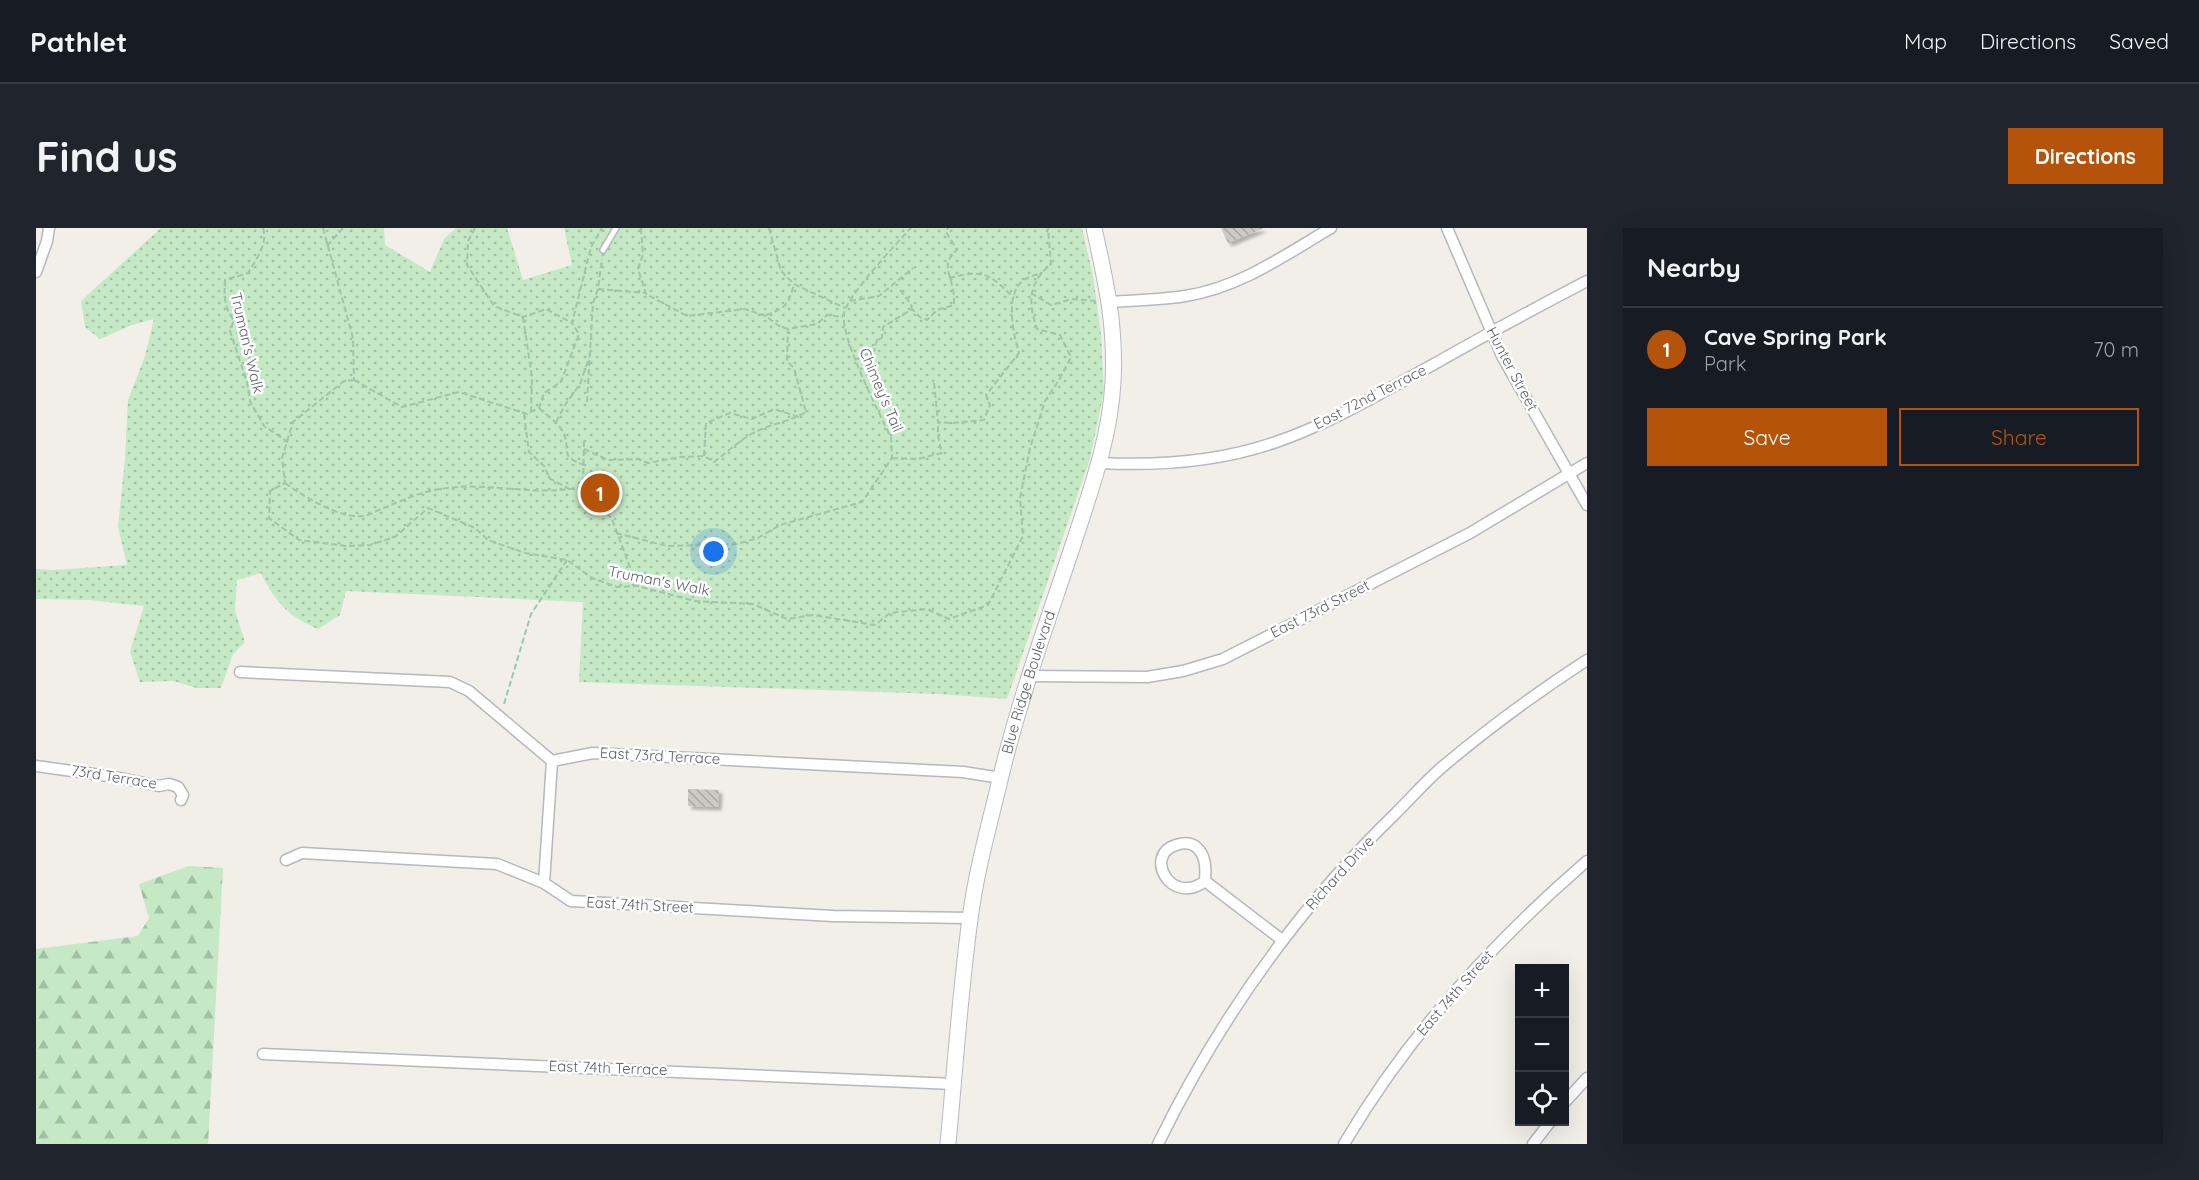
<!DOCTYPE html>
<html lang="en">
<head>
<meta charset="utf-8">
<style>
	body { margin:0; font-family:Quicksand,sans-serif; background:#20242c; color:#f1f3f6 }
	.controls { position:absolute; right:18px; bottom:18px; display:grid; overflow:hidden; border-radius:0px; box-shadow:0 6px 24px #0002 }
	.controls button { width:54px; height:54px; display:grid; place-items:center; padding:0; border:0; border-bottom:2px solid #363941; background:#171b24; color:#f1f3f6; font:30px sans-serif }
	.you { position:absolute; left:678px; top:324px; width:21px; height:21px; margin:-15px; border:4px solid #fff; border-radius:50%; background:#1a73e8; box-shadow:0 0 0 9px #1a73e833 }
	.badge { display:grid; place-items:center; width:39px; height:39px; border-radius:50%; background:#b45309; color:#fff; font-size:20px; font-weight:700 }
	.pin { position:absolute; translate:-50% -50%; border:3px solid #fff; box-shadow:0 2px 6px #0006 }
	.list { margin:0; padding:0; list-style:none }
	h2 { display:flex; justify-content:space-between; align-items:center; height:78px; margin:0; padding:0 24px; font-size:26px }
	h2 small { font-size:20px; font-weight:400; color:#9ea1a6 }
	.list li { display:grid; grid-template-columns:39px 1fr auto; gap:18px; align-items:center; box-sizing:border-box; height:84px; padding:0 24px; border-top:2px solid #363941 }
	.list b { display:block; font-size:22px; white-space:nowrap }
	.list p { margin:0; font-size:20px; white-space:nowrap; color:#9ea1a6 }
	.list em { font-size:20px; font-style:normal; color:#9ea1a6 }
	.actions { display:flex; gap:12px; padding:18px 24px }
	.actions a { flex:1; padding:14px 0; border:2px solid #b45309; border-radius:0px; text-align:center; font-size:21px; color:#b45309 }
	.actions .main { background:#b45309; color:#fff }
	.icon { flex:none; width:33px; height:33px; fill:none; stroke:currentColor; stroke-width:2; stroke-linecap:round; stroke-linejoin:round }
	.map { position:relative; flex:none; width:1551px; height:916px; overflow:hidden; border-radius:0px }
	header { display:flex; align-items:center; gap:36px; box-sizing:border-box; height:84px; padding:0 30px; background:#171b24; border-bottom:2px solid #363941 }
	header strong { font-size:28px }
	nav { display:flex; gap:33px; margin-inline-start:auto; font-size:21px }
	.intro { display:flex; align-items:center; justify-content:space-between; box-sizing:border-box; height:144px; padding:0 36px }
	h1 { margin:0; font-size:42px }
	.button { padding:15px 27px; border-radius:0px; background:#b45309; color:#fff; font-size:21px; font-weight:700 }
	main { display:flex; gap:36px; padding:0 36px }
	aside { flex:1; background:#171b24; border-radius:0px; box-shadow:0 6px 24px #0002 }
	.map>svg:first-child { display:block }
	.forest { fill:url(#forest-firs) }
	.park { fill:url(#park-dots) }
	.building { fill:url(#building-back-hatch); filter:url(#shadow) }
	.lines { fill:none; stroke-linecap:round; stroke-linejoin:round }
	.service-casing { stroke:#b5b8bc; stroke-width:8 }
	.minor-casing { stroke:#b5b8bc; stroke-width:13 }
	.secondary-casing { stroke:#b6babf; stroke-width:17 }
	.path { stroke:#9cc7a9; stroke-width:2; stroke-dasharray:6 3; stroke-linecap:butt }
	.service { stroke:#fff; stroke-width:5 }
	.minor { stroke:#fff; stroke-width:10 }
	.secondary { stroke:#fff; stroke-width:15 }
	.labels { text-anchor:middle; stroke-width:5; stroke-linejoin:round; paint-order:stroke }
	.street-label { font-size:15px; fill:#5f6368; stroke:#fff }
</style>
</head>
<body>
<header>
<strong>Pathlet</strong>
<nav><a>Map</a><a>Directions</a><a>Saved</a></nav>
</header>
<div class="intro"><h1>Find us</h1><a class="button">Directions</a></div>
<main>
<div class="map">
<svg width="1551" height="916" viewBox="0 0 1551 916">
	<defs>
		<pattern id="forest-firs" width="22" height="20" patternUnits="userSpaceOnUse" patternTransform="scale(1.5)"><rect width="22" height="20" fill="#c5e8c5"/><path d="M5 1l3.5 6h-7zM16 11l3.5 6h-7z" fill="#a3c0a4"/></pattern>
		<pattern id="park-dots" width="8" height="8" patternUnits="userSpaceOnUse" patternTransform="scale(1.5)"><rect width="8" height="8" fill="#c5e8c5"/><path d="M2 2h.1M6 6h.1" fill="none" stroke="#a3c0a4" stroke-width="1.8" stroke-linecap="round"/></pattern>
		<pattern id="building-back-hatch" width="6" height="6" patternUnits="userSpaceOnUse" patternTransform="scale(1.5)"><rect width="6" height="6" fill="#cccac5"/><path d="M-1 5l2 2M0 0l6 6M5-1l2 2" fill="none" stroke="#a9a8a4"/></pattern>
		<filter id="shadow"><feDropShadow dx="3.5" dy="3.5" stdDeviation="1.5" flood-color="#0004"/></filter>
	</defs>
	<rect width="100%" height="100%" fill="#f1efe8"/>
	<path class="forest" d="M153,638L187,640L172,916H0V721L102,708L113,690L103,656Z"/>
	<path class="park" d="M125,0H348L349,17L394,44L408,11L420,0H471L487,52L536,37L528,0H1046L1057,48L1065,106L1068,163L1054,231L971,471L902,466L543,454L547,374L310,363L304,387L282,401C252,388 239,374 225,345L201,352L199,383L209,414L197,426L185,460H161L138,453L104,454L94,424L108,378L53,372L0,371V341L17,342L91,337L82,299L89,231L92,172L109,128L118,91L96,97L64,111L49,99L45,73Z"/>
	<path class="building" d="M1185,0H1228L1192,15Z
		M652,561L683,562L682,579L652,578Z"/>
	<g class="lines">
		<defs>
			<path id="service" d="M567,22L580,0"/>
			<path id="minor" d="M1411,0L1466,128L1551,277
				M0,44L11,13L13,0
				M1074,74C1099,72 1124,72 1149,68C1203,60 1249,27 1295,0
				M1064,235C1123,238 1183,234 1240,214C1293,196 1341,167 1391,140C1444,110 1497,81 1551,53
				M204,444L414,454L433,463L516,533L557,525L927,544L965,550
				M994,448L1111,449L1147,443L1187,431L1434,305L1551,235
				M0,538L79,549L123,558L133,556L142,559L147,567L145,572
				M250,632L266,625L461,636L508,655L535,673L797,688L934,690
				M1169,653C1135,679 1107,627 1140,617C1146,615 1153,614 1159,618C1170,626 1170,640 1169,653L1246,712
				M508,655L516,533
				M227,826L918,856
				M1528,875L1551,850
				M1122,916C1183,791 1260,682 1360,585C1375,570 1389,554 1405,540C1451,501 1500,465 1551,432
				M1308,916C1372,807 1456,715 1551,633
				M1497,916L1514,894"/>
			<g id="secondary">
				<path id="s1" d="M912,916C919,841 924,765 934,691C940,644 953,598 964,552C983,472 1012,392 1038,314C1055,261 1074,210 1077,154C1080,98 1070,54 1058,0"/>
			</g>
		</defs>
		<use href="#service" class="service-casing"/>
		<use href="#minor" class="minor-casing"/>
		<use href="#secondary" class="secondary-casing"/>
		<path class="path" d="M227,0C232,17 220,31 212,45L189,52C188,67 188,81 198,92L194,103L211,154L214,173L228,198L252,214
			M287,0L317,110L318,152
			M439,0L432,13L431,37L458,78L487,89L510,81L536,95
			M605,0L607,26L602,41L610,66L651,88L709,81L730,88L743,98L752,101L781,96L791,87L807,89
			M733,0L745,43L758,56L809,80
			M291,18L307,0
			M913,50C950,41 953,46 978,70
			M562,61L610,65
			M864,62L875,76L876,81
			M995,65L1015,77L1036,71L1060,73
			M814,73L843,68L877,40
			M730,87C750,80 753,76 758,56
			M487,89L496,149L495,184
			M819,132L838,123L841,112L846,110L847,99L876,81L884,89L891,92L901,82L918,77C918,71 918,63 916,57C912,40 907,35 921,22L910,4L912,0
			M318,152L308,153L257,194L246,230L249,255L234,263L233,290L263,312L311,318L334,317L359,309L392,280L439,300L452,312L489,325L531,332L556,350L581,359L601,358L659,373L717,376L751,391L777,387L839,397L854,385L891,381L913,391L952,377L987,308L984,270L994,220L1009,173L1023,152L1035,129L1024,107L1001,101C992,74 992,55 1015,36L1012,0
			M318,152L366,179L423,164L491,186L503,180L508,165L525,154L543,106L536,95L555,19L566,0
			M898,155L902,194L916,195L948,192L954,177L950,167L983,125C977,104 968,65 989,51C993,49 999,47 1003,46
			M551,174L557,75L562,61L566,31
			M503,180C511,188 522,194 527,204C536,222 521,227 548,237
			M488,186L493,224L509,239L513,250L535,262
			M520,194L529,177L544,156L553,130
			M548,213L547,258L576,291L601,358
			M548,221L572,232L602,231L612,235L644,229L668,228L678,234C691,224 703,213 717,205C734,196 753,194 770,184L758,140L751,133L752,101
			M668,228L670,195L694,185L716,191L738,181L763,189
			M856,230L882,231L906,225L902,208V194
			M249,255C269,269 303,291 328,288C335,287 343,281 350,279C369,271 390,262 411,260C455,254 508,270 547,258
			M580,305L631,318L701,316L722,310L744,297L826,274L856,230L855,210C844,186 804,109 808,86C810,69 861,15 875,0
			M468,476L495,386L531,332"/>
		<use href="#service" class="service"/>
		<use href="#minor" class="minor"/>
		<use href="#secondary" class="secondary"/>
	</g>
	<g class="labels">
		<g class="street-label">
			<text transform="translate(211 115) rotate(77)" y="5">Truman's Walk</text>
			<text transform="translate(1476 141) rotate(62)" y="5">Hunter Street</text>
			<text transform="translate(845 162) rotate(67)" y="5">Chimey's Tail</text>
			<text transform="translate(1334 169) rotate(-27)" y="5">East 72nd Terrace</text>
			<text transform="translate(623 353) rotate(11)" y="5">Truman's Walk</text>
			<text transform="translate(1284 381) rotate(-27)" y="5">East 73rd Street</text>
			<text dy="5" stroke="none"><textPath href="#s1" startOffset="470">Blue Ridge Boulevard</textPath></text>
			<text transform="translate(624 528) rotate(3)" y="5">East 73rd Terrace</text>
			<text transform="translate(78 549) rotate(9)" y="5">73rd Terrace</text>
			<text transform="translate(1304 645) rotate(-48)" y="5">Richard Drive</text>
			<text transform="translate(604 677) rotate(3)" y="5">East 74th Street</text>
			<text transform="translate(1419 765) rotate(-49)" y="5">East 74th Street</text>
			<text transform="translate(572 840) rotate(2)" y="5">East 74th Terrace</text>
		</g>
	</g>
</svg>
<div class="controls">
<button>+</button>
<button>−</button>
<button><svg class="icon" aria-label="locate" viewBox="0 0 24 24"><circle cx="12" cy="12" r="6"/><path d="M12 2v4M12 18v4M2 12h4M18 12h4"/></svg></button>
</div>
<div class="you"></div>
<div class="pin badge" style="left:564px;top:265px">1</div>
</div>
<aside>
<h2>Nearby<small></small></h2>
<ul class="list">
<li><span class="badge">1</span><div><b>Cave Spring Park</b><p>Park</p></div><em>70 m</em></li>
</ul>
<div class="actions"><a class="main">Save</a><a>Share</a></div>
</aside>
</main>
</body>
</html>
